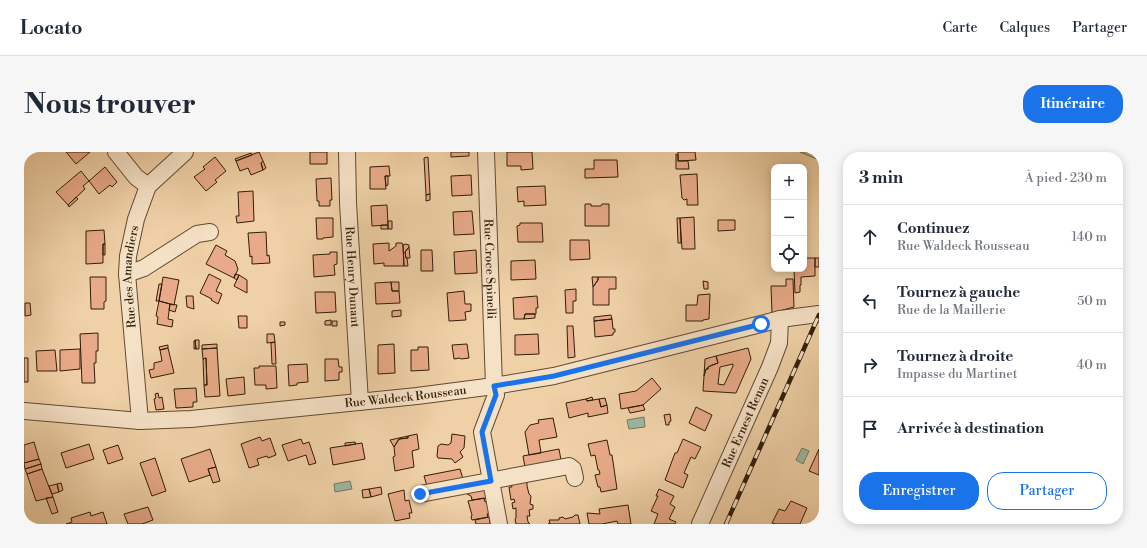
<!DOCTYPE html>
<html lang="fr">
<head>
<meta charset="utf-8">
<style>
	body { margin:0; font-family:"Libre Bodoni",serif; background:#f6f6f7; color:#1f2937 }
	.controls { position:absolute; right:12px; top:12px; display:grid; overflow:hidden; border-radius:8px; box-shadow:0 2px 10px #0003 }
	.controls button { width:36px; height:36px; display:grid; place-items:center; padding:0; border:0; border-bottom:1px solid #e0e1e3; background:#fff; color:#1f2937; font:20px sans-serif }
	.stop { position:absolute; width:12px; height:12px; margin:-9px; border:3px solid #1a73e8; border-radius:50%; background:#fff }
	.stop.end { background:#1a73e8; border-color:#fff; box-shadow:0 1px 4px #0008 }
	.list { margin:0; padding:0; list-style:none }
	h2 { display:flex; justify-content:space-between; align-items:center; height:52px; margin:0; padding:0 16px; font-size:17px }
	h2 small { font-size:13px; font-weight:400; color:#747a83 }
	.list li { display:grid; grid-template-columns:26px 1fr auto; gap:12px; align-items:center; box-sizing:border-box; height:64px; padding:0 16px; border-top:1px solid #e0e1e3 }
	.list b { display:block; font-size:15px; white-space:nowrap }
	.list p { margin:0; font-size:13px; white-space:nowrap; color:#747a83 }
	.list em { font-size:13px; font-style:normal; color:#747a83 }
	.actions { display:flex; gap:8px; padding:12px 16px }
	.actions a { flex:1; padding:9px 0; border:1px solid #1a73e8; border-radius:16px; text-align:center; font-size:14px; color:#1a73e8 }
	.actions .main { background:#1a73e8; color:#fff }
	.icon { flex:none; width:22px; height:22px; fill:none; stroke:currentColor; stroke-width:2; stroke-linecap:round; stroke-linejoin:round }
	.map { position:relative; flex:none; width:795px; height:372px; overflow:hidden; border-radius:16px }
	header { display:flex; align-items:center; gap:24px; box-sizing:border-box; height:56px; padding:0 20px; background:#fff; border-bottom:1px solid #e0e1e3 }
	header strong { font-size:19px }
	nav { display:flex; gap:22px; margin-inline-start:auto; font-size:14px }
	.intro { display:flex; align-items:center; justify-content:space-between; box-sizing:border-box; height:96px; padding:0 24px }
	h1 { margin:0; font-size:28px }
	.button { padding:10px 18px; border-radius:16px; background:#1a73e8; color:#fff; font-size:14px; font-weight:700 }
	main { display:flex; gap:24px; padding:0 24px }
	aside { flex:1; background:#fff; border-radius:16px; box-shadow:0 2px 10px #0003 }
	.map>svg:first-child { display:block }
	.green { fill:#b3bd8c; stroke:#726e4a }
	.water { fill:#9cb8a2; stroke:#717a64 }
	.building { fill:#e8aa88; stroke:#311e08; fill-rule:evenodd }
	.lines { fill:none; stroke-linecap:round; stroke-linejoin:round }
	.minor-casing { stroke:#614b30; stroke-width:18 }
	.minor { stroke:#f5e1c6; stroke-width:16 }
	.rail-casing { stroke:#311e08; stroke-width:4.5 }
	.rail { stroke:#f5e1c6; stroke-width:3; stroke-dasharray:9; stroke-linecap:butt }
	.route { stroke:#1a73e8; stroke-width:5 }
	.labels { text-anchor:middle; stroke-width:3.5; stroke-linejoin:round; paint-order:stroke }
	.street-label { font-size:12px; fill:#311e08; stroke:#f5e1c6 }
</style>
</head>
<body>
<header>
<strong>Locato</strong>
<nav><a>Carte</a><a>Calques</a><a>Partager</a></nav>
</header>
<div class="intro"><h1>Nous trouver</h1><a class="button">Itinéraire</a></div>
<main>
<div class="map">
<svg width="795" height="372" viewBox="0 0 795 372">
	<rect width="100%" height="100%" fill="#f0d1a7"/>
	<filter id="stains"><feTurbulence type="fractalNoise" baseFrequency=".005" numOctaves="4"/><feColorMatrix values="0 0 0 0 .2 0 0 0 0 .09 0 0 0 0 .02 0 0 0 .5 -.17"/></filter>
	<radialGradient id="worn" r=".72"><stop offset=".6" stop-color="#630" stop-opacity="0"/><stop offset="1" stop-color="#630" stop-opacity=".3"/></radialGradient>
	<path class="green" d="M776,0H795V8Z"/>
	<path class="water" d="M620,265L621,275L605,277L603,268Z
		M778,296L785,299L779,312L772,308Z
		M326,329L328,337L311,340L310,332Z"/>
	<path class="building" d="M42,0H66L52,12Z
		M235,0L239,9L237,11L239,18L227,23L224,16L216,19L212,9Z
		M286,0H303V12H286Z
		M427,0H445V4L427,5Z
		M483,0H508L509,17L497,18V14H483Z
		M654,0H671L672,8L654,9Z
		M227,1L228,3L212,9L211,7Z
		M652,2L654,3V9H664L665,17H652Z
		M191,5L202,19L191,28L193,30L182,39L170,25L181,17L179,15Z
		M404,5L406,42L402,43L400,6Z
		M570,8H593L594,25L561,26V17H570Z
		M239,9L242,16L239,18L237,11Z
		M365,14L366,24H361L362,37H346V15Z
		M81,15L93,30L88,35L86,33L75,42L65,29Z
		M57,19L65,29L59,34L61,37L44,53L32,40Z
		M673,22L674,53H663V47L660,48L658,46L656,23Z
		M447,23L448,43L428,44L427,24Z
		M361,24H364V33L362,34Z
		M307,26L308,48H306V54H295V49H293L292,27Z
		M521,34L522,53L500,54V49L494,50L493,35Z
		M229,39L230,69L213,71L212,64H215L214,40Z
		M406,42V48L402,49V43Z
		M52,45L54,47L45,55L44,53Z
		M561,52H567V54H577L578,52H585V74H561Z
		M363,53L364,73L348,74L347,54Z
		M448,59L450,82L430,83L429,60Z
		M670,65L671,97H658L656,66Z
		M292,66H309V85L299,86V87H293Z
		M653,66H656L657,91H654Z
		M694,68H711V78L694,79Z
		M364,69H368V77H364Z
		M496,71H518L519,90H494L493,74L496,73Z
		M357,73H364V77H357Z
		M80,78L81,92H79V111L62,112V79Z
		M242,80L243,104L245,103L246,111L228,112V104L226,105L224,81Z
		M546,88H565L566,107L546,108Z
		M365,91V99L372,94V91H378L379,93L380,114H360V111L350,112L349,92Z
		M79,92H81V103H79Z
		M381,92L385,93V95L381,100L382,106H383L384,114H380L379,93Z
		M192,93L203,99L201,103L211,109L214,117L210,126L182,112Z
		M385,95L386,106H382L381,100Z
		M397,98H408L409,119H397Z
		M452,98L453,121L431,122L430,100Z
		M306,100H313V112L310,113L311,123L290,125L289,103L306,102Z
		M780,106H791V124L777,125V133H776V140L771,141L770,117H780Z
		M791,106H795V115H791Z
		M511,108L512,127L487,128V109Z
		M185,122L197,128L192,139L198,142L194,152L187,148L188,147L176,141Z
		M211,122L215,123L213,128L210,126Z
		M215,123L223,128V141L210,134Z
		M66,125H82V149L80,150V157H67Z
		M139,125L155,128L150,153L135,149Z
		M568,125H574V128L569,135Z
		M574,125H592V137H585V153H569V135L574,128Z
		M762,127H769L770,155L748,161L747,134H762Z
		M679,129L684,130V137H680Z
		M367,130H375V139H368Z
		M367,130L368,139H375L376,151L352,152L351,131Z
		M135,132H138L135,149H132Z
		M552,137V149H549V161H542L541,138Z
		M440,139L441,152H447V159L441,160L442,168L425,169L423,141Z
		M291,140H311L312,160L292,161Z
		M686,142L685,167L679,168V169H662V153H673L674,143Z
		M162,144H169L170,157L163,155Z
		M513,144L514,156H512V162H501L500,167H490L489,146Z
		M135,149L146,152L144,167L149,168L148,175L133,172L134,165L132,164Z
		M1,151H6L7,163L1,164Z
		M146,152L153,153L151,160L145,158Z
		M377,158V164L368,165V159Z
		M501,162H511V166L500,167Z
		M587,163L588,167L570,169V165Z
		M214,164H223V176H215Z
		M588,167L589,177H591V180L589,181V183L571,185L570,169Z
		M307,168V173H301V169Z
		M308,169H313V174H308Z
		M256,170H261V173L256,174Z
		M543,174H549L551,205L544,206Z
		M74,181V199H72V211H70L71,231H58L56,182Z
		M243,182H250L251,190L243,191Z
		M514,182L515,202L491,203V183Z
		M171,188L172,197H170V189Z
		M171,188H175V197H172Z
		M251,190L252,212H248L247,191Z
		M193,192V196L178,197V193Z
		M370,192L371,221L354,222V193Z
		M443,192L445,206L437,207L436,206L430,207L428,193Z
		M144,193V196L136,198L135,195Z
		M394,195H404L405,218L387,219V198H394Z
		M144,196L150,221L127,226L125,218L130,217V211L138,209L136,198Z
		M193,196L196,244L181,245L180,233H183L182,206L179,207L178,197Z
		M724,196L727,207L712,241L679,239L680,224L682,217H684V215L688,213L694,211L692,204ZM709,212V214L700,233L694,232L696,215Z
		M56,197V217L36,219V198Z
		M31,198L33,219H13L12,199Z
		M692,204L694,211L684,215V217H682L680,224L681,207Z
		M0,206H4V230H0Z
		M182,206L183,233H180L179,207Z
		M301,207H314L315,215H318V220H315V228L301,229Z
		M283,212L284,230L273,231V233L265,234L264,213Z
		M235,214H252L253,236L242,237V233H231L230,216H235Z
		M220,225L221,242L204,244L202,227Z
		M628,226L637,237L619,253L597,257L595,242L612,239Z
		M172,236L173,250H169V255L152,256L150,237Z
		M134,241L135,246L138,245L140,257L132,258L130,247L132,246L131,242Z
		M568,245L569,248L563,249L562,247Z
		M581,246L583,253L577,255L575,247Z
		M562,247L563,249L575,247L577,255L583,253L584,261L564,265V261L545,266L542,251Z
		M619,253L621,258L606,261L604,256Z
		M672,255L688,263L681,279L665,271Z
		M646,262L647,269L645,270V273H642L640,263Z
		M529,266L533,285L515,288L517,301L505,303L501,280L506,273L515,271L514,268Z
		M393,282L395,297L388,299L390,315L371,319L369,305L371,304L370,295L375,287L384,286V284Z
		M428,282L441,284L440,296L436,300L439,305L431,311L428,307L414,306L413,304L414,294L417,292L424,293L427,291Z
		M384,284V286L375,287L370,295L366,288Z
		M236,285L238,289L246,286L252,303L244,306L243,304L233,307L235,313L225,316L217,292Z
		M277,287L279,292L285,290L292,311L285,313L282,303L264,309L258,293Z
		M659,287L677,295L671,307L667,305L660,321L664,323L659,336L641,328L651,301H653Z
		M583,288L586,303H588L593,337L577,340L576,335H574L571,323L576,322L575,318H574L571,303L567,304L564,292Z
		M10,290L15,307L0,311V293Z
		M331,290L332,292L321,294V291Z
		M338,291L341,307L309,313L306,296Z
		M65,292L70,307L42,316L37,301Z
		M94,293L99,307L84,312L79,298Z
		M186,297L192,315L184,317L186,323L165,330L157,307Z
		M535,297L537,308L501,315L499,304Z
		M795,297V323L785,319Z
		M131,306L142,339L128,344L116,311Z
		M15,307L17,312L1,317L0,311Z
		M17,312L18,317L3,322L1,317Z
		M192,315L196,329L189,331L184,317Z
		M18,317L29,345L12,349L3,322Z
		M436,317L439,327L403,334L400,324Z
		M503,328V334L505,342L507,344L506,352L509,353V357L505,358L506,364H503L504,370L506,372H492L491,367L492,366V356L489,357L488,351L491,350L490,347L487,348L485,335H488L487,331Z
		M37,331L39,338L35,340L33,332Z
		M33,332L35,340L28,342L25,334Z
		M357,335L358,342L347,345L345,337Z
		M345,337L347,345L339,346L338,338Z
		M443,337H461L463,346L448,348L447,344L443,342Z
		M635,337L650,344L646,352L651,355L645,367L652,370L651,372H630L634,362L627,359L634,344H632Z
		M380,338L381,349L385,348L388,361H385L386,366L371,369L364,342Z
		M29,345L34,360L28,362L22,346Z
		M460,346L461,350L464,349L466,361L463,362L464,365L448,368L447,365L448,363L444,349Z
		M767,349L783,356L776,372H751L748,371L755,357L761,359Z
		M604,353L607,372H594L593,369L578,372H565L563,361L576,362L575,357Z
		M124,355L129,368L118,372H104L100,362Z
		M66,360L67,364L79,360L83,372H42L48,370L47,366Z
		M551,363H554L556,372H524L526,371L525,368H535V366L539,365L541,367L549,365Z
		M465,365L466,371L468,372H452L451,368Z"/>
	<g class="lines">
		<defs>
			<g id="minor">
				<path d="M92,0L112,25L124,34"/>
				<path id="s1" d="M323,0L324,51L336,250"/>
				<path id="s2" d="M462,0L470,234L472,243L458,280L475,372"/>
				<path d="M103,122L120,116L173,82L186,80"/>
				<path id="s3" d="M0,259L116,269L167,267L393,244L470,234L530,224L737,172L756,167L795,162"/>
				<path id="s4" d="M116,269L103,122L104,104L112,67L124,34L161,0"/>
				<path d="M396,342L545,314L549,317L551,326"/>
				<path id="s5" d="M676,372L746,215L755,191L756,167"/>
			</g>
		</defs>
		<use href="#minor" class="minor-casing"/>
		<use href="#minor" class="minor"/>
		<defs>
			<path id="rail" d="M702,372L795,163"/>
		</defs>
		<use href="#rail" class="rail-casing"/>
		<use href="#rail" class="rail"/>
	</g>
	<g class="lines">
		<path class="route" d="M396,342L467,329L458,280L472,243L470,234L530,224L737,172"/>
	</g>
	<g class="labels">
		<g class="street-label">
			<text dy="4" stroke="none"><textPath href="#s2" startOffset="117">Rue Croce Spinelli</textPath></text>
			<text dy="4" stroke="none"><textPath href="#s4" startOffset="145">Rue des Amandiers</textPath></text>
			<text dy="4" stroke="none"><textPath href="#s1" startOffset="125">Rue Henry Dunant</textPath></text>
			<text dy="4" stroke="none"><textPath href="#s3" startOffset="383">Rue Waldeck Rousseau</textPath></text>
			<text dy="4" stroke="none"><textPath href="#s5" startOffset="111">Rue Ernest Renan</textPath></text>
		</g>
	</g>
	<rect width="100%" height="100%" filter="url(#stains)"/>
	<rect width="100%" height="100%" fill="url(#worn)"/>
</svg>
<div class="controls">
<button>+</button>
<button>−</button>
<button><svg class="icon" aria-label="locate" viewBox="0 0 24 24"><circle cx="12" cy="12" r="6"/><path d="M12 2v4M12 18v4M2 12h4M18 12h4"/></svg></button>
</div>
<div class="stop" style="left:737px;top:172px"></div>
<div class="stop end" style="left:396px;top:342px"></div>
</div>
<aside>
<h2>3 min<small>À pied · 230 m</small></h2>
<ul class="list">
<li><svg class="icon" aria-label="ahead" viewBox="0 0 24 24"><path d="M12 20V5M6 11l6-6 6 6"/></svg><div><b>Continuez</b><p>Rue Waldeck Rousseau</p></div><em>140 m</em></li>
<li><svg class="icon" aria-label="left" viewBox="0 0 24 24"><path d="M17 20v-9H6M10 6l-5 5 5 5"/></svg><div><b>Tournez à gauche</b><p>Rue de la Maillerie</p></div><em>50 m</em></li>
<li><svg class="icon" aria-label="right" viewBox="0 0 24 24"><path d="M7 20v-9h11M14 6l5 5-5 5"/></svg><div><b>Tournez à droite</b><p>Impasse du Martinet</p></div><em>40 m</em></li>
<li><svg class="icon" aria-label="arrive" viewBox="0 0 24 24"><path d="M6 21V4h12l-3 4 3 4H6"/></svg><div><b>Arrivée à destination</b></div></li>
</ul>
<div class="actions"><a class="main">Enregistrer</a><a>Partager</a></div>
</aside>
</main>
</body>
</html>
